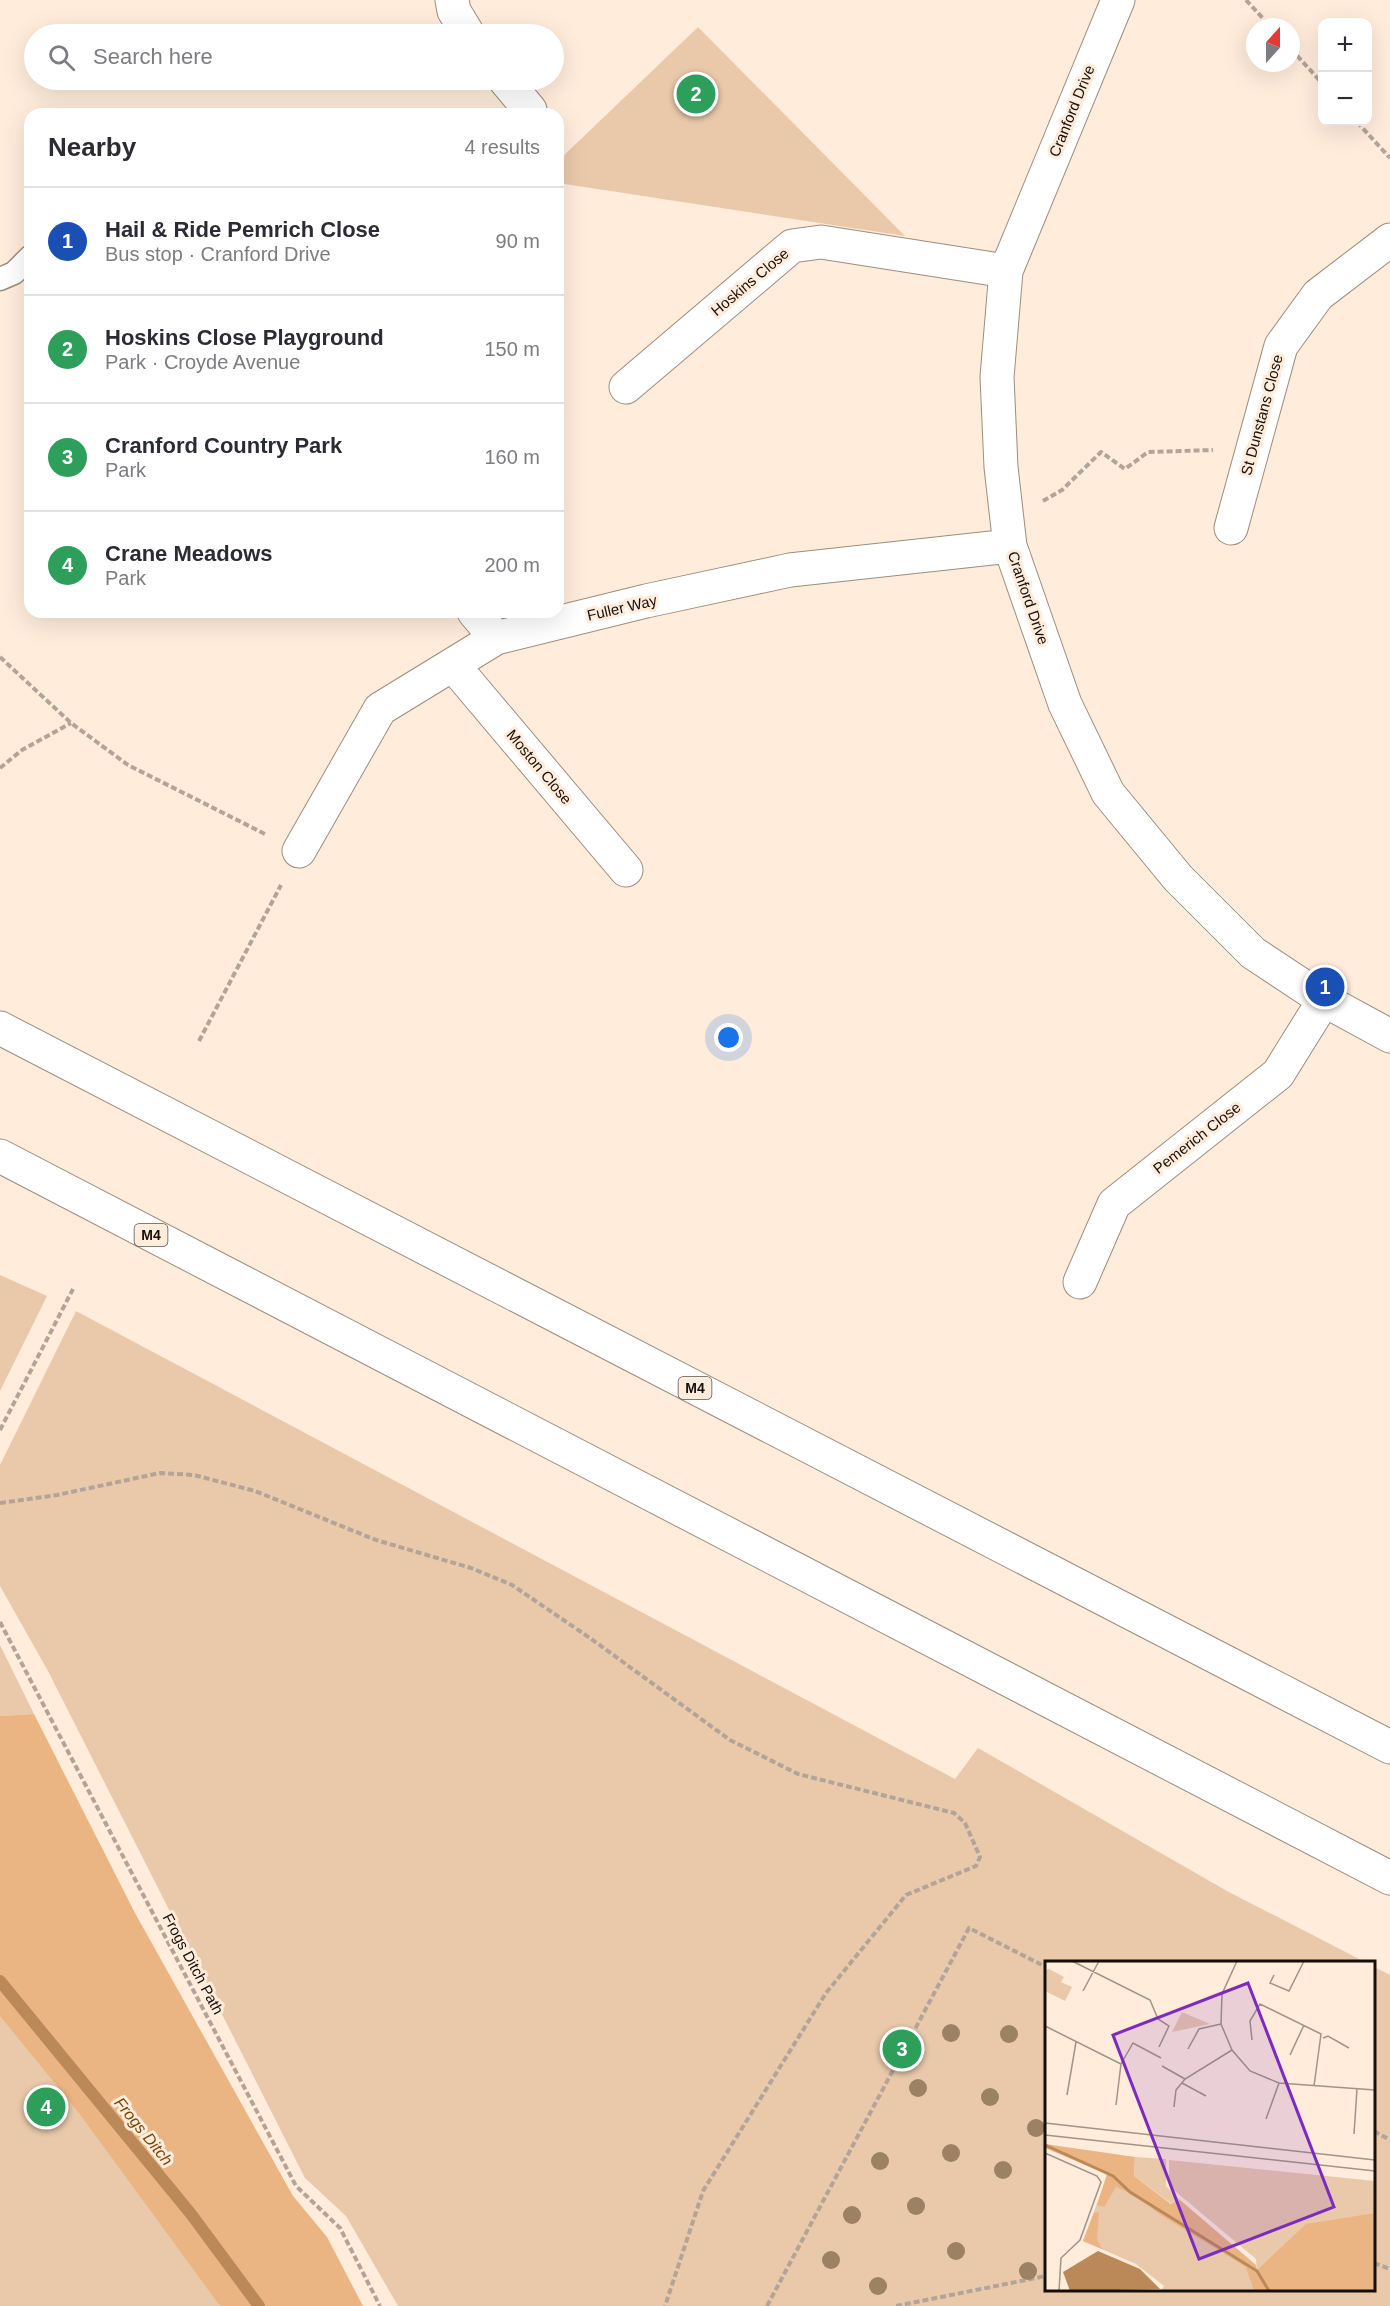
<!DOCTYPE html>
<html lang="en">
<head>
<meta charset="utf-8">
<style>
	body { margin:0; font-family:Arial,sans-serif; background:#f2f2f3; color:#2b2b33 }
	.controls { position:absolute; right:18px; top:18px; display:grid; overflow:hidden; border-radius:12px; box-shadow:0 6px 24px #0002 }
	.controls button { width:54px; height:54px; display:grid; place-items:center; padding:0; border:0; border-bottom:2px solid #e1e1e2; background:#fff; color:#2b2b33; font:30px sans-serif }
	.compass { position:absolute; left:1246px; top:18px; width:54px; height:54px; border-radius:50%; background:#fff; box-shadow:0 6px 24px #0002; rotate:21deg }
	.you { position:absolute; left:729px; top:1038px; width:21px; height:21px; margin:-15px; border:4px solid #fff; border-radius:50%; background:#1a73e8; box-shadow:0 0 0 9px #1a73e833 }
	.badge { display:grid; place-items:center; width:39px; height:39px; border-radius:50%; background:#d93025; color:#fff; font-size:20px; font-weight:700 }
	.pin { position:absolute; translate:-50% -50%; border:3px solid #fff; box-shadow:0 2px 6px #0006 }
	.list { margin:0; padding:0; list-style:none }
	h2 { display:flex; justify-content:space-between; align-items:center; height:78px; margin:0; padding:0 24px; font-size:26px }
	h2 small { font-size:20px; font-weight:400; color:#7c7c81 }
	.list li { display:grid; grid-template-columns:39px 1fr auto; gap:18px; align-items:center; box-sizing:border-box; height:108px; padding:0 24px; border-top:2px solid #e1e1e2 }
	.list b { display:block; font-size:22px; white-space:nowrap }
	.list p { margin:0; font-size:20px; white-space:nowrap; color:#7c7c81 }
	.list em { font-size:20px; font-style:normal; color:#7c7c81 }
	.icon { flex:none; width:33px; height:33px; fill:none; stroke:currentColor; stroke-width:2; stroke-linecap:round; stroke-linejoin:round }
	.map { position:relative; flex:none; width:1390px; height:2306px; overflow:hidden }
	.search { position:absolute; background:#fff; box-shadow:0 6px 24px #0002; left:24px; top:24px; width:540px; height:66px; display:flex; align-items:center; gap:15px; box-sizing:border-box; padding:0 21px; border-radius:33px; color:#7c7c81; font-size:22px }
	.panel { position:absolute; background:#fff; box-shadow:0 6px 24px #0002; left:24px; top:108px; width:540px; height:510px; border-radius:18px }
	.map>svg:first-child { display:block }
	.green { fill:#eac9ab }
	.forest { fill:#eab583 }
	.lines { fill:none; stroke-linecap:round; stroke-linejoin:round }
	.stream { stroke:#bb8958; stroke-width:12 }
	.lane-casing { stroke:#9e8d7d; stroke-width:25 }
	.street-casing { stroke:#9e8d7d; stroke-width:35 }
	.highway-casing { stroke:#9e8d7d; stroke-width:35 }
	.path { stroke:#b3a497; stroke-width:4; stroke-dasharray:6 3; stroke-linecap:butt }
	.lane { stroke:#fff; stroke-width:22 }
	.street { stroke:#fff; stroke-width:33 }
	.highway { stroke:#fff; stroke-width:33 }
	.tree { fill:#9d8163 }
	.labels { text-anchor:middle; stroke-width:6; stroke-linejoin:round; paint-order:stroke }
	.shield { fill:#ffecdb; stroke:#5b5148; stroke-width:1.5 }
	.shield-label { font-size:14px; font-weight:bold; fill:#150f09 }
	.street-label { font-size:15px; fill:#150f09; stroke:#ffecdb }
	.water-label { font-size:16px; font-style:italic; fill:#774608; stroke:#ffecdb }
	.inset-river { fill:none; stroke:#bb8958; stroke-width:3 }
	.inset-road { fill:none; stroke:#a19487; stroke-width:1.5 }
	.view { fill:#7b2cbf; fill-opacity:0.15; stroke:#7b2cbf; stroke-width:3 }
	.inset-edge { fill:none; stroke:#150f09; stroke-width:3 }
</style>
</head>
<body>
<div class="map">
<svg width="1390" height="2306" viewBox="0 0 1390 2306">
	<rect width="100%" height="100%" fill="#ffecdb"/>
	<path class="green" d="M698,27L905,236L558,183V161Z
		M0,1275L47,1296L0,1391Z
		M76,1311L955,1779L978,1748L1227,1891L1365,1962H1046V2290H1374V1967L1390,1975V2306H398L346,2216L305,2178L48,1671L0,1586V1465Z
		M0,1645L34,1714L0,1716Z
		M0,1994L246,2306H0Z"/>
	<path class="forest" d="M34,1714L135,1913L293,2196L327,2237L363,2306H220L79,2113L0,2016V1716Z"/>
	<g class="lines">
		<path class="stream" d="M0,1981L191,2214L259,2306"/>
		<defs>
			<path id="lane" d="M0,279L14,273L30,257"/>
			<path id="street" d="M452,0L454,11L468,34
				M1118,0L1006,271L997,377L1001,467L1010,546L1065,704L1108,793L1178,878L1253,953L1324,1000L1390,1036
				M505,80L530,110L526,114
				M626,387L792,246L821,242L1006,271
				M1231,528L1281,346L1318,295L1390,240
				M474,612L496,638
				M453,665L626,870
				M299,851L380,709L496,638L646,601L790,570L1010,546
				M1080,1282L1114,1204L1278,1074L1324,1000"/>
			<path id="highway" d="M0,1028L1390,1747
				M0,1156L1390,1878"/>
		</defs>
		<use href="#lane" class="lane-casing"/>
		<use href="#street" class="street-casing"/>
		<use href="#highway" class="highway-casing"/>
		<path class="path" d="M1246,0L1271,27
			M1291,49L1322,83
			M1357,122L1390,158
			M1043,501L1062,490L1101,452L1125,469L1148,452L1213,450
			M0,657L71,723L128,765L265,834
			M0,768L22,750L71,723
			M199,1041L281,885
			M0,1430L73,1289
			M0,1503L57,1495L160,1473L194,1475L255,1491L376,1540L471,1568L512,1585L590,1638L730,1740L798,1774L954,1813L965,1823L980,1857L976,1866L906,1895L826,1993L703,2191L665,2306
			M0,1622L296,2186L340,2228L380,2306
			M1374,2131L1390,2140
			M1374,2263L1390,2269
			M767,2306L969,1928L1046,1967
			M896,2306L1046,2276"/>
		<use href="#lane" class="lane"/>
		<use href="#street" class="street"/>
		<use href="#highway" class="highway"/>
	</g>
	<g class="tree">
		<circle cx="951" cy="2033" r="9"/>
		<circle cx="1009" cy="2034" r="9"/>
		<circle cx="918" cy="2088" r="9"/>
		<circle cx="990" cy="2097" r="9"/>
		<circle cx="1036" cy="2128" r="9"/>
		<circle cx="951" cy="2153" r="9"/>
		<circle cx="880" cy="2161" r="9"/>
		<circle cx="1003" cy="2170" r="9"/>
		<circle cx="916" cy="2206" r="9"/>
		<circle cx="852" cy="2215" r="9"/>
		<circle cx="956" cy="2251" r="9"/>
		<circle cx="831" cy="2260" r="9"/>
		<circle cx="1028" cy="2271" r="9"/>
		<circle cx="878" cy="2286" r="9"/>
	</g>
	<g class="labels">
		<g class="shield">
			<rect x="134.5" y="1224" width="33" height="22" rx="4.5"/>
			<rect x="678.5" y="1377" width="33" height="22" rx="4.5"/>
		</g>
		<g class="shield-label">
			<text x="151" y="1240">M4</text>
			<text x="695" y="1393">M4</text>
		</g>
		<g class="street-label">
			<text transform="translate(1072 111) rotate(-68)" y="5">Cranford Drive</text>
			<text transform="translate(750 282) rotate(-40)" y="5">Hoskins Close</text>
			<text transform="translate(1262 415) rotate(-75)" y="5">St Dunstans Close</text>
			<text transform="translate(1028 598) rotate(71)" y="5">Cranford Drive</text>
			<text transform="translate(622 608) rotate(-13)" y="5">Fuller Way</text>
			<text transform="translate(539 767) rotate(50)" y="5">Moston Close</text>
			<text transform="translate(1197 1138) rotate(-38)" y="5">Pemerich Close</text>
			<text transform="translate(193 1964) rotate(62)" y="5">Frogs Ditch Path</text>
		</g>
		<g class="water-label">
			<text transform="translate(144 2131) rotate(51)" y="6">Frogs Ditch</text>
		</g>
	</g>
	<g transform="translate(1045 1961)">
		<rect width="330" height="330" fill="#ffecdb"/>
		<path d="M4,8L19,16L16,21L27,26L20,40L0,30V9ZM137,51L165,63L127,71ZM90,196L121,198V225L135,239L127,243L89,215ZM124,199L330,220V330L212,310L211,298L124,225ZM63,213L211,311L217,330H116L119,325L91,303L38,280Z" fill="#eac9ab"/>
		<path d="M0,183L90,196L89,215L126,243L135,239L211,304L212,309L261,263L330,252V330H209L201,306L114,253L94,236L71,226L59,246L52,244L62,213L0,187ZM54,251L52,278L57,288L38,280L49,252Z" fill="#eab583"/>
		<path d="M53,290L95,308L115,328L25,330L18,311Z" fill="#bb8958"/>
		<path class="inset-river" d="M0,184L68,215L85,231L212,310L224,330"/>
		<path class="inset-road" d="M27,0L105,39L113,58L124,65L114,86M192,0L177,33L176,63L187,89L205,110L234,122L330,129M229,14L225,22L244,30L259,0M38,30L54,0M0,65L76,103L71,144M278,77L283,75L304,87M207,79L205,60L215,43L276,73L269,125M143,88L154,68L176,63M245,94L259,64M76,103L88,82L116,97M117,105L140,118M137,122L161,135M22,134L31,81M129,146L131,129L140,118L187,89M221,158L234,122M0,162L330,199M309,173L312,128M0,174L330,210M0,192L52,215L56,221L35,279L16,297L14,330"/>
		<path class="view" d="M203,22L289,246L154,298L68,74Z"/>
		<rect width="330" height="330" class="inset-edge"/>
	</g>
</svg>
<div class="controls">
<button>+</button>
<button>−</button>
</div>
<svg class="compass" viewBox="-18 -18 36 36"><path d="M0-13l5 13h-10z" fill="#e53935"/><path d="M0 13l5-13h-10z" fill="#7c7c81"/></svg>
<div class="you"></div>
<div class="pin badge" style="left:1325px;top:987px;background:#1a4fb4">1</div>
<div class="pin badge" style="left:696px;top:94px;background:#2e9e5b">2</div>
<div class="pin badge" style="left:902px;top:2049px;background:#2e9e5b">3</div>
<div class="pin badge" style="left:46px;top:2107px;background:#2e9e5b">4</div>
<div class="search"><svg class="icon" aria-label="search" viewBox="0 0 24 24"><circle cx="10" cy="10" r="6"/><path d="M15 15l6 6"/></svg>Search here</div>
<section class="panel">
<h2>Nearby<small>4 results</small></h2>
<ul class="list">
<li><span class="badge" style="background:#1a4fb4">1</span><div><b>Hail &amp; Ride Pemrich Close</b><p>Bus stop · Cranford Drive</p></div><em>90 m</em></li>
<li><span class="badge" style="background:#2e9e5b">2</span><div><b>Hoskins Close Playground</b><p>Park · Croyde Avenue</p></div><em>150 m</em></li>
<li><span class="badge" style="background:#2e9e5b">3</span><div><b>Cranford Country Park</b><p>Park</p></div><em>160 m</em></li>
<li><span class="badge" style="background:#2e9e5b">4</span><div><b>Crane Meadows</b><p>Park</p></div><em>200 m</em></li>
</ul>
</section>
</div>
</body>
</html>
